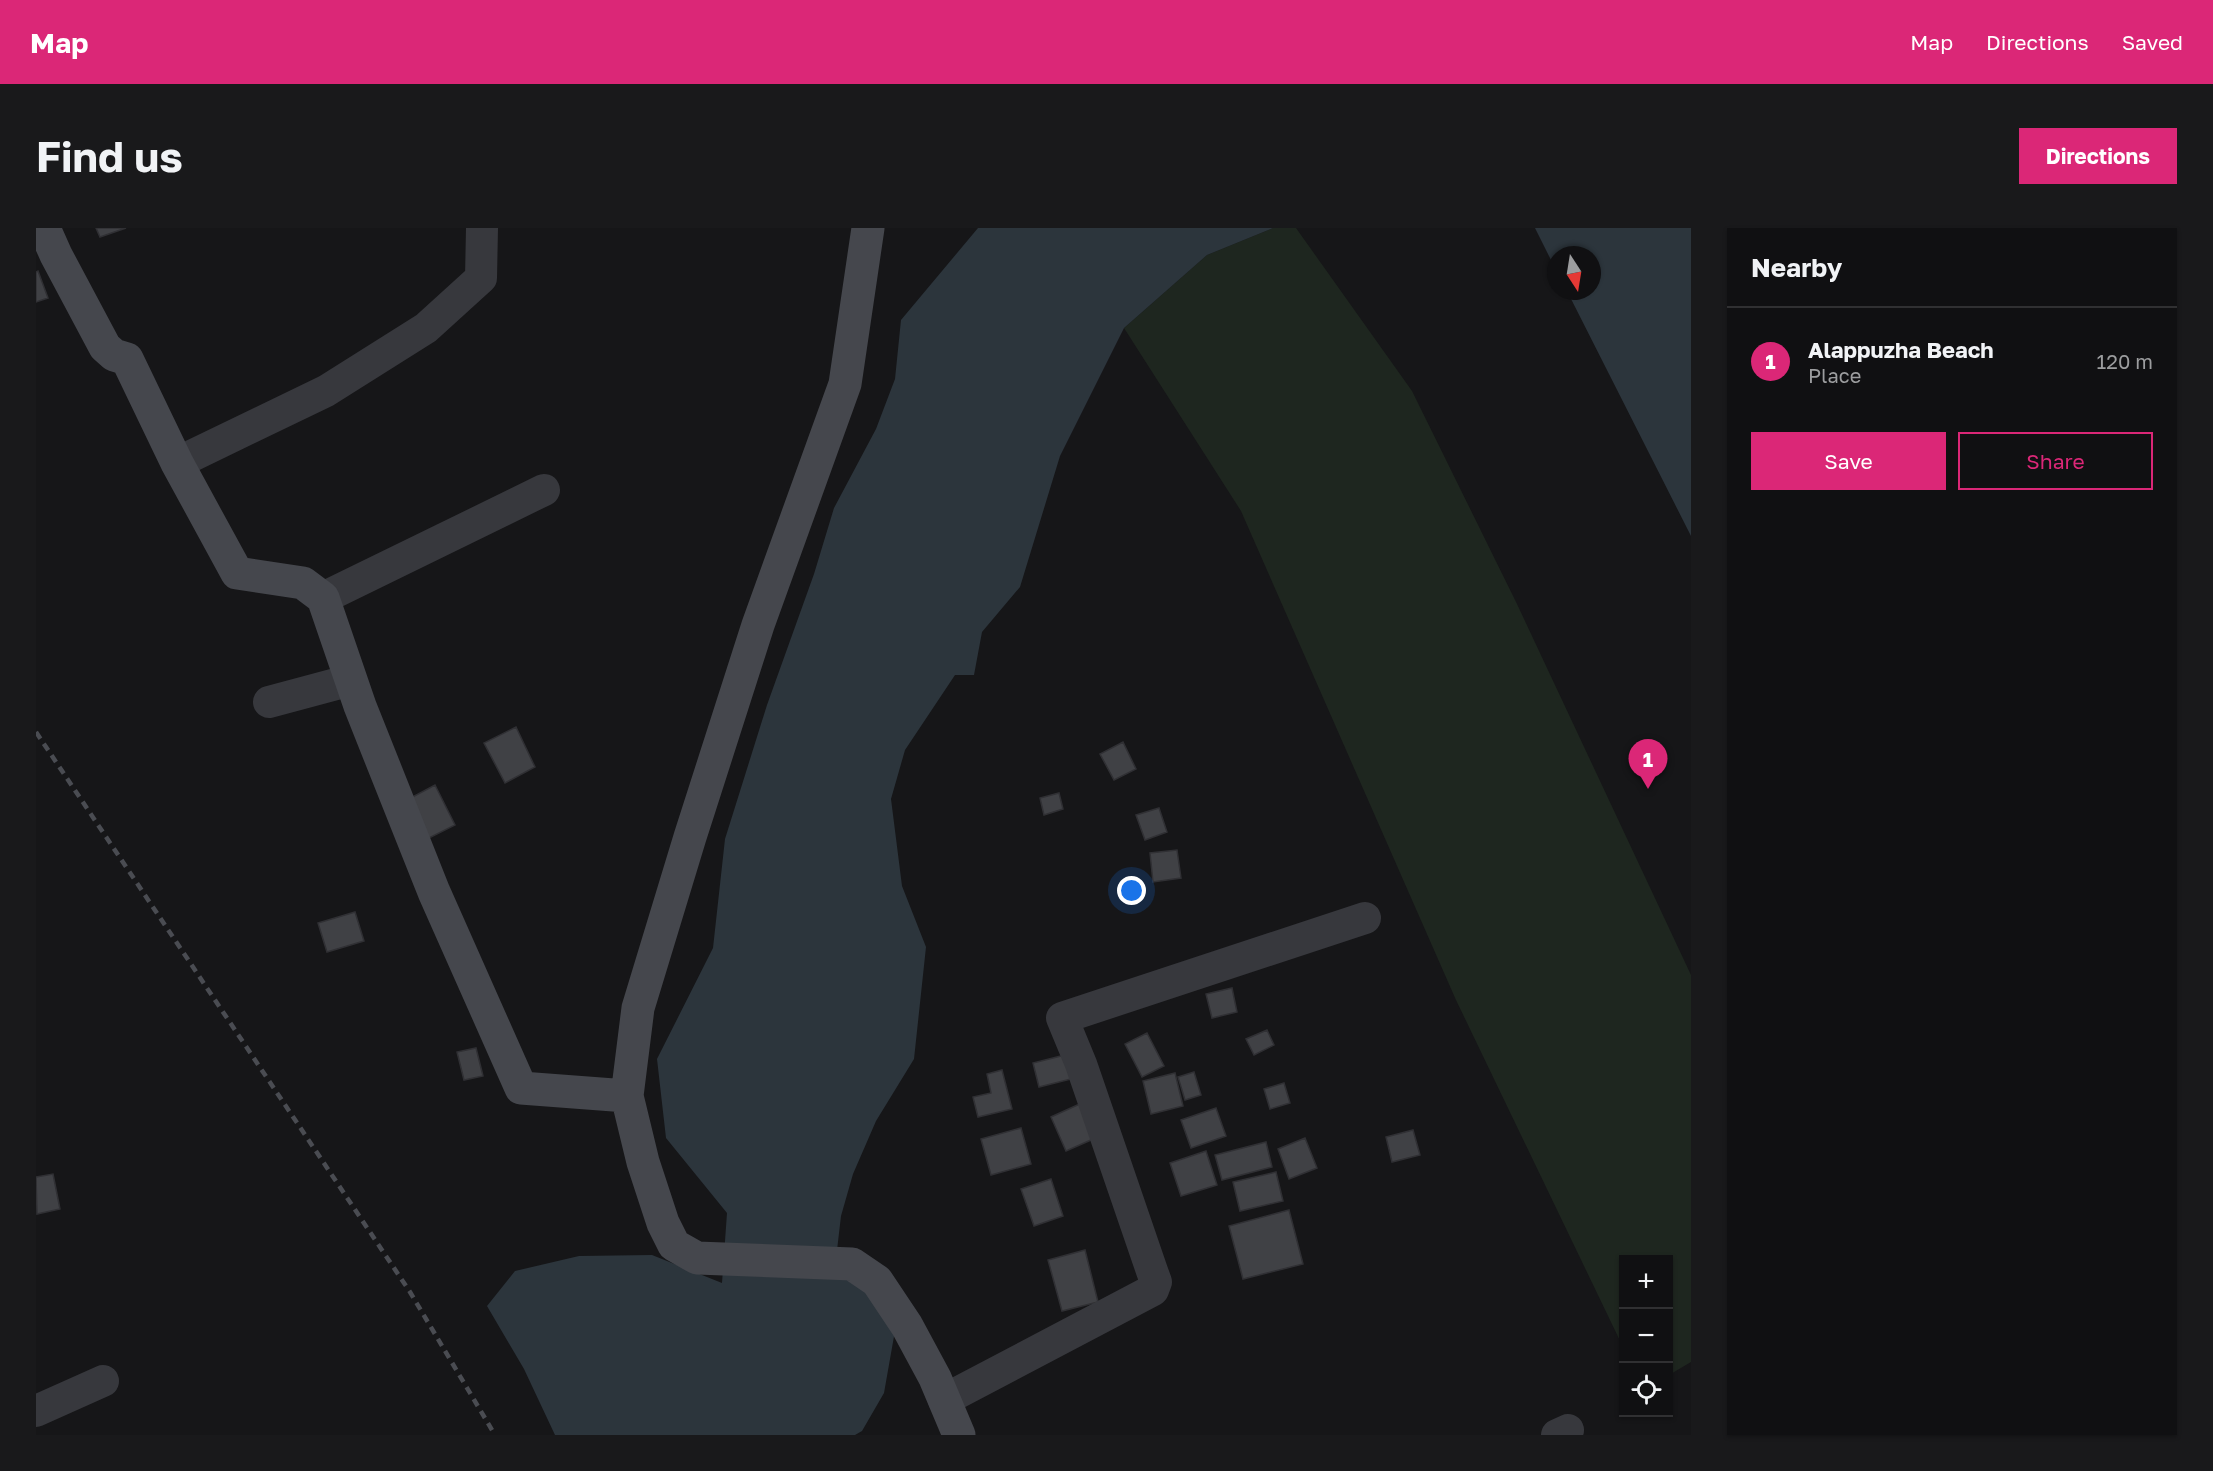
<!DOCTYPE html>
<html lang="en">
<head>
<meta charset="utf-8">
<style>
	body { margin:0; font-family:"Golos Text",sans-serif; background:#19191b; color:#f1f3f6 }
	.controls { position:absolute; right:18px; bottom:18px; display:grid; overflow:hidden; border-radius:0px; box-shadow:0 2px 4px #0004 }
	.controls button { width:54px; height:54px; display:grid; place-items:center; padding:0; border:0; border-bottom:2px solid #303032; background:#101012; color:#f1f3f6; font:30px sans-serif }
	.compass { position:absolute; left:1511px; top:18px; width:54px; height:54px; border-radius:50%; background:#101012; box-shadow:0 2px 4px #0004; rotate:168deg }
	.you { position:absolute; left:1096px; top:663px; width:21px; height:21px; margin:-15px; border:4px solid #fff; border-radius:50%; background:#1a73e8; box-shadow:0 0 0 9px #1a73e833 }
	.badge { display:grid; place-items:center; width:39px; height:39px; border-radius:50%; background:#db2777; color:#fff; font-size:20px; font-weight:700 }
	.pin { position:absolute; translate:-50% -50px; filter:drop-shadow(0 2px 3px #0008) }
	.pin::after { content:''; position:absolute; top:32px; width:21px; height:18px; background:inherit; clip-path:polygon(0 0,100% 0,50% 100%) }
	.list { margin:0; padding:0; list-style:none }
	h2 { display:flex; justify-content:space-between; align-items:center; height:78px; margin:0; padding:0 24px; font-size:26px }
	h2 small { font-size:20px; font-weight:400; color:#9c9d9f }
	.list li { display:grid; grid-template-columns:39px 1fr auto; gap:18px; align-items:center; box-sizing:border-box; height:108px; padding:0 24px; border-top:2px solid #303032 }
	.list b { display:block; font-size:22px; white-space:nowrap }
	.list p { margin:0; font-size:20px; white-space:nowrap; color:#9c9d9f }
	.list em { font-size:20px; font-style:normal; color:#9c9d9f }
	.actions { display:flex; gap:12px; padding:18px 24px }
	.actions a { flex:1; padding:14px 0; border:2px solid #db2777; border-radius:0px; text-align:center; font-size:21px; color:#db2777 }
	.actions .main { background:#db2777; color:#fff }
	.icon { flex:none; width:33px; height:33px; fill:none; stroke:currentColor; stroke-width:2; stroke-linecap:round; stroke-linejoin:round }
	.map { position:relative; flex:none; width:1655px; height:1207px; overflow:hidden; border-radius:0px }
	header { display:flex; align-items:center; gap:36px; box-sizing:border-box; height:84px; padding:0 30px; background:#db2777; color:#fff }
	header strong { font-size:28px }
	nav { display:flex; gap:33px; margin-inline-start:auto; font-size:21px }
	.intro { display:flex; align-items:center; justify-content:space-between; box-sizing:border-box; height:144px; padding:0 36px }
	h1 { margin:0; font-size:42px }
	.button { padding:15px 27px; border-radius:0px; background:#db2777; color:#fff; font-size:21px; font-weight:700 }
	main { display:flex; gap:36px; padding:0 36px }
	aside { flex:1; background:#101012; border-radius:0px; box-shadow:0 2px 4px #0004 }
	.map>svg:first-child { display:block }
	.green { fill:#1e261f }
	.water { fill:#2c353c }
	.building { fill:#404145; stroke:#303034; stroke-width:1.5 }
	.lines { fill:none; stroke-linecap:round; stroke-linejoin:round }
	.street { stroke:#37383d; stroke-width:32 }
	.secondary { stroke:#45474d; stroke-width:33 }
	.rail { stroke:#4a4c52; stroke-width:4.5; stroke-dasharray:8 6; stroke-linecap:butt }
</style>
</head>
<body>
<header>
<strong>Map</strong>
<nav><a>Map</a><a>Directions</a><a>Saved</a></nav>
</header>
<div class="intro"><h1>Find us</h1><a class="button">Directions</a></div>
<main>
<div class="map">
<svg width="1655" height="1207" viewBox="0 0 1655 1207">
	<rect width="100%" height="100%" fill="#161618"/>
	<path class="green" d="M1237,0H1260L1376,163L1481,376L1655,747V1134L1633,1147L1632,1032H1588L1587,1119L1420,772L1205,283L1088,100L1171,27Z"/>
	<path class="water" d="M942,0H1237L1171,27L1088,100L1024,228L984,359L946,404L938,447H919L869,522L855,571L866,658L890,719L878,831L840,893L817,946L805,988L798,1048L838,1060L860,1097L848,1165L826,1203L819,1207H519L488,1141L451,1078L479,1043L543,1028L616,1027L686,1055L691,985L630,910L621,831L677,720L689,611L731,477L778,346L798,280L840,201L859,151L865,92Z
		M1499,0H1655V308L1531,63H1556V27H1520V42Z"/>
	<path class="building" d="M60,0H90L64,9Z
		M2,43L12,70L0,74V44Z
		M480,499L499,539L469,555L448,515Z
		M1087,514L1100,541L1078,552L1064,526Z
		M399,557L419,597L387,613L367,574Z
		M1023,565L1027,581L1008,587L1004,570Z
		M1123,580L1131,604L1109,612L1100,587Z
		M1141,622L1145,650L1117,654L1114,625Z
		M319,684L328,713L291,724L282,695Z
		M1196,760L1201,784L1176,790L1170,766Z
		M1231,802L1238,817L1218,827L1210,811Z
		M1111,805L1128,838L1106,849L1089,816Z
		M440,820L447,848L428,852L421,824Z
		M1029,827L1035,851L1003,859L997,835Z
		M966,842L976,881L942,889L937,869L955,865L951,846Z
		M1158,844L1165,867L1149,872L1142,849Z
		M1139,845L1147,878L1115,886L1107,853Z
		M1248,855L1254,875L1234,881L1228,861Z
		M1048,874L1064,908L1030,923L1015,889Z
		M1180,880L1190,908L1155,920L1145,892Z
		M985,900L995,936L955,947L945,911Z
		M1377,902L1384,927L1356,934L1350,909Z
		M1269,910L1281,940L1253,951L1242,921Z
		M1230,914L1236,939L1186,952L1179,927Z
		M1170,923L1181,957L1145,968L1134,935Z
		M1240,944L1247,973L1204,983L1197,954Z
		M17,946L24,981L1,986L0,949Z
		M1015,951L1027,988L998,998L985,961Z
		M1253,982L1267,1036L1207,1051L1193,998Z
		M1049,1022L1062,1074L1026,1083L1012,1032Z"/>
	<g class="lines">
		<path class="street" d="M141,235L290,163L390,100L445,50L446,0
			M287,370L508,262
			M233,474L315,452
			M908,1172L1117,1062L1120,1054L1116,1043L1045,836L1026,790L1329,690
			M0,1183L67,1153
			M1521,1207L1532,1202"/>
		<path class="secondary" d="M8,0L20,27L69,119L78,127L91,131L141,235L201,345L267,355L287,370L324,478L398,664L485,860L591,868
			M832,0L809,156L722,397L654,609L602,780L591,868L607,934L627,995L638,1017L661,1030L816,1036L841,1053L871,1098L899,1150L923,1207"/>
		<path class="rail" d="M0,504L374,1064L459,1207"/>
	</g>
</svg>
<div class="controls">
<button>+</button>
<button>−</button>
<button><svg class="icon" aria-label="locate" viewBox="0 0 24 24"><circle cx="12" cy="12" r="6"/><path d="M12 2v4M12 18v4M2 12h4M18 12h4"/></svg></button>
</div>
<svg class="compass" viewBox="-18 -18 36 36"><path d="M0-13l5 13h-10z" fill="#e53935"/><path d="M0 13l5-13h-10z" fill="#9c9d9f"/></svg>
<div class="you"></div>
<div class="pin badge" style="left:1612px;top:561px">1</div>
</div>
<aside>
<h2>Nearby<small></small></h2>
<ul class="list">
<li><span class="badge">1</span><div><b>Alappuzha Beach</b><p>Place</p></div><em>120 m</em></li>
</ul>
<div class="actions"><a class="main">Save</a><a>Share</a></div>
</aside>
</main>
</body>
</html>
